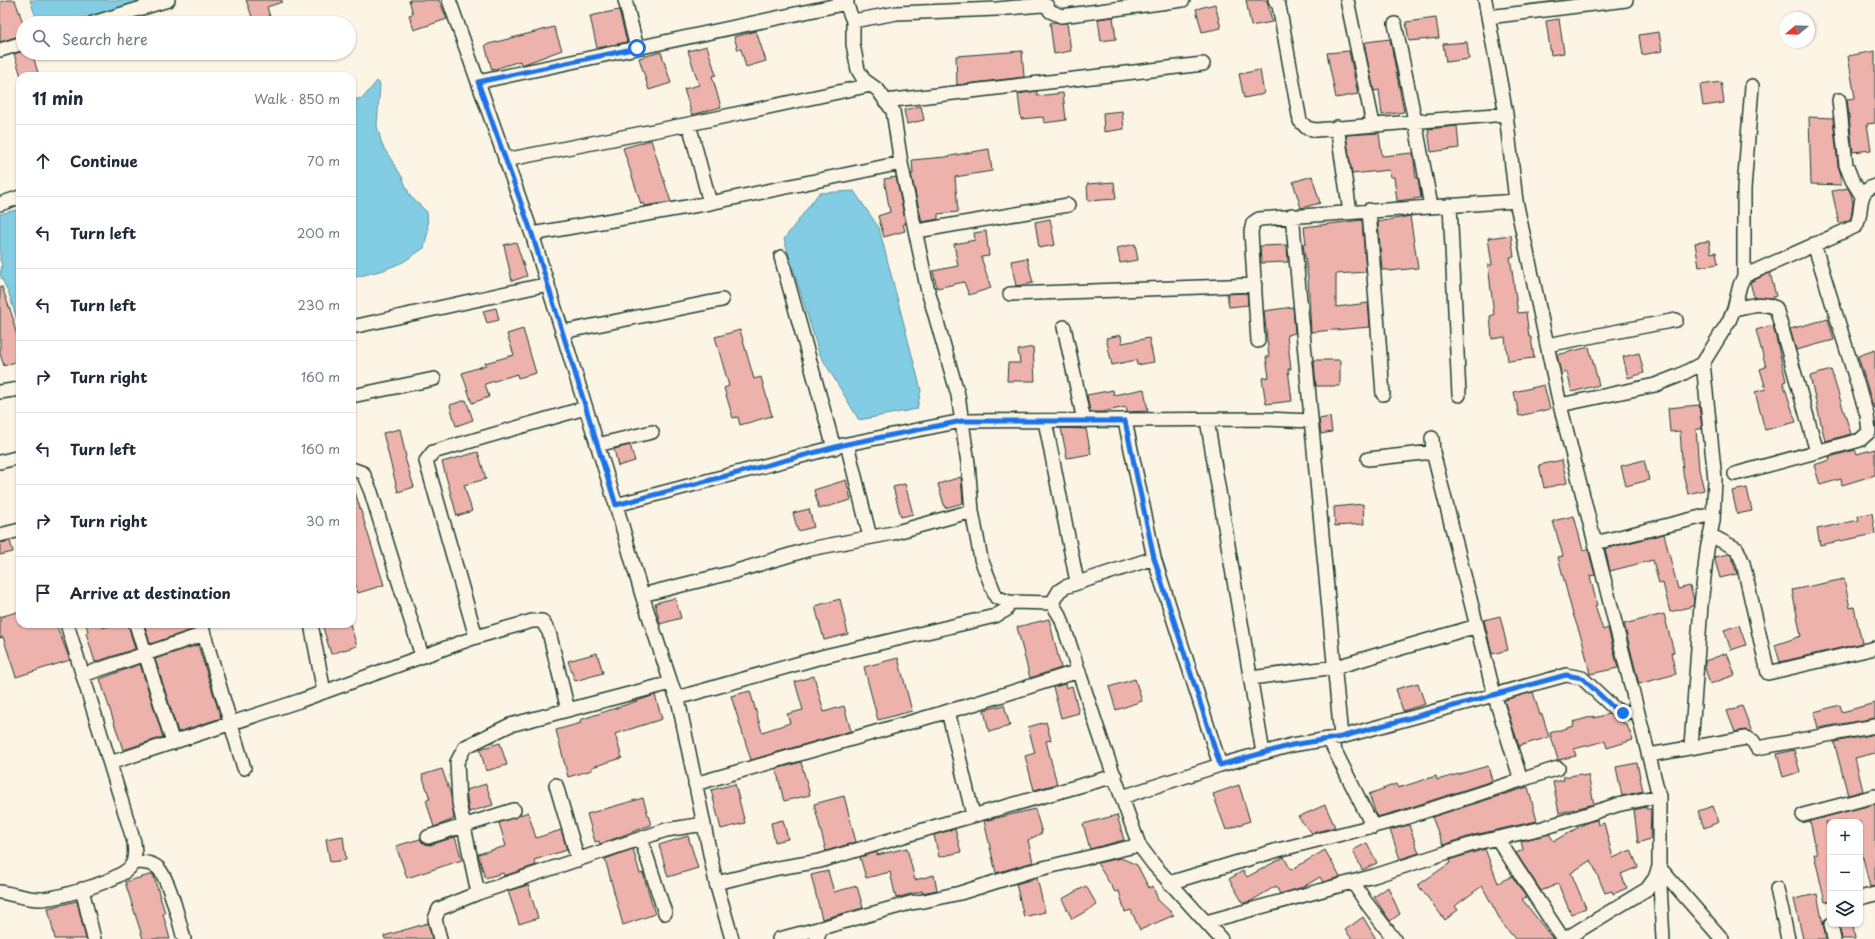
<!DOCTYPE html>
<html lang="en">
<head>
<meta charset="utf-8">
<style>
	body { margin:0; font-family:"Playpen Sans",sans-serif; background:#f2f2f3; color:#1f2937 }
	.controls { position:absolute; right:12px; bottom:12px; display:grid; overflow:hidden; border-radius:8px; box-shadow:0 1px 3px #0004 }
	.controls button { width:36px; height:36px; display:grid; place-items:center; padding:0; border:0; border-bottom:1px solid #e0e1e3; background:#fff; color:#1f2937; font:20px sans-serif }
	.compass { position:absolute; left:1779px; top:12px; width:36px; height:36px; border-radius:50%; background:#fff; box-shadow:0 1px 3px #0004; rotate:251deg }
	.stop { position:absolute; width:12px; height:12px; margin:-9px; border:3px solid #1a73e8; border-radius:50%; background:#fff }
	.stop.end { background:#1a73e8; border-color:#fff; box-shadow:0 1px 4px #0008 }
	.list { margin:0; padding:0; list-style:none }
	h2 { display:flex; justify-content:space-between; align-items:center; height:52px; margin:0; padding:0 16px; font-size:17px }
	h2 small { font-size:13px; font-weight:400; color:#747a83 }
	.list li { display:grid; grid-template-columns:26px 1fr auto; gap:12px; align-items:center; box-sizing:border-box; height:72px; padding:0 16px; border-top:1px solid #e0e1e3 }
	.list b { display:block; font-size:15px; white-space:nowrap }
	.list em { font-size:13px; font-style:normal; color:#747a83 }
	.icon { flex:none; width:22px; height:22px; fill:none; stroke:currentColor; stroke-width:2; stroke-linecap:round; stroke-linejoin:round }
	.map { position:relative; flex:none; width:1875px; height:939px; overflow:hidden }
	.search { position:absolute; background:#fff; box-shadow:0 1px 3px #0004; left:16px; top:16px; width:340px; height:44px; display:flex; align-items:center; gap:10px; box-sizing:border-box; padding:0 14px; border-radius:22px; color:#747a83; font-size:15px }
	.panel { position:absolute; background:#fff; box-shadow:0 1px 3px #0004; left:16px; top:72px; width:340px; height:556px; border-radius:12px }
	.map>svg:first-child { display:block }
	.water { fill:#83cde4; stroke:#5b939e }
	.building { fill:#edb2ac; stroke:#1f3d34 }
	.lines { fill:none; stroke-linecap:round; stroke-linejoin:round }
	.street-casing { stroke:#1f3d34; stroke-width:16 }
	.street { stroke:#fcf5e5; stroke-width:13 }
	.route { stroke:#1a73e8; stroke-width:5 }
</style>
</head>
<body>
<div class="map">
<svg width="1875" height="939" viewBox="0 0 1875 939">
	<rect width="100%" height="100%" fill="#fcf5e5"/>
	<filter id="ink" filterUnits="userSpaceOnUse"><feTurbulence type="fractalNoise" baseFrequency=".025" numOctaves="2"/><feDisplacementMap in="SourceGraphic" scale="8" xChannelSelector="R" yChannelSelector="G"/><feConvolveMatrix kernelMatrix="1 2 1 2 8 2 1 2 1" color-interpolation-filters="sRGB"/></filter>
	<g filter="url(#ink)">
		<path class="water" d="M30,0H153L111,17L37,20Z
			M377,81L380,84L377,126L382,145L402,177L410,196L427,212L428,231L424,248L403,262L384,270L352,278V100L363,98Z
			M854,191L879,228L921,390L917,409L859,420L819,353L784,239L819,193Z
			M20,209V329L9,294L0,275L2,265L0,260V214Z"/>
		<path class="building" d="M7,0H15L23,23V35L0,42V2Z
			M246,0H282V2L267,7L270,17L254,22Z
			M409,0H439L447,19L414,30L409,15L413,14Z
			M1246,0H1267L1272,22L1251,26Z
			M1215,4L1221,28L1202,32L1196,9Z
			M619,10L627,42L597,48L590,16Z
			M1113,17L1116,39L1101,41L1098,19Z
			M1436,18L1439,38L1409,41L1406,22Z
			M1559,19L1564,53L1551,55L1546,21Z
			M1055,22L1067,23L1071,51L1054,54L1050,23Z
			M554,27L562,50L527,63L521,65L520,61L492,70L485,45Z
			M756,31L766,61L746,67L741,49L738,50L734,37Z
			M1659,32L1662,51L1642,55L1639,35Z
			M1390,39L1404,112L1382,115L1379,90L1374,91L1365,49L1366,42Z
			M1467,42L1469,59L1446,62L1443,44Z
			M707,46L716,75L712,76L721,107L692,115L684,89L699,85L688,51Z
			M23,51V53H32L39,76H21L14,54Z
			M1022,51L1024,77L957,85L956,56Z
			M1349,51L1358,94L1336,98L1327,53Z
			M1875,51V123L1867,124L1871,150L1853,152L1847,99L1855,98L1848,56Z
			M661,52L671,83L649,90L639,58Z
			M1260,70L1264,94L1244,98L1239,74Z
			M1721,82L1724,103L1703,106L1700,85Z
			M1037,91V96L1063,93L1066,120L1044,123L1043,117L1021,119L1018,94Z
			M921,106L924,120L907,124L904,110Z
			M1122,111L1124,129L1104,132L1103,113Z
			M1809,117L1833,118L1838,166L1841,175V185L1811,184Z
			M1457,126L1459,148L1431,152L1428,129Z
			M1379,133L1382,156L1413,153L1416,178H1418L1421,198L1397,201L1394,177H1390L1389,170L1352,174L1346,135Z
			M651,140L671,202L644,206L643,203L641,204L623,148Z
			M989,149L992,171L955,177L958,212L938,214V219L922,222L911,174H913L912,160L945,157Z
			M1312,176L1320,203L1301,208L1293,182Z
			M896,177L906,224H903L905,231L884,237L878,216L890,212L884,179Z
			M1114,182L1116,199L1088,201L1087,184Z
			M1848,188L1851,194L1853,203L1851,218L1847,221L1839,223L1832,191Z
			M1410,216L1418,268L1389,271V270H1382L1378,222Z
			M1050,219L1055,245L1039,248L1035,222Z
			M1362,220L1366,272L1336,274V307L1368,303L1370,327L1311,332L1308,277L1303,244H1306L1304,227Z
			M986,231L989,256L981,257L991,288L969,295L964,282L937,288L933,271L958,266L954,244L975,240L974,233Z
			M1511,235L1514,257H1510L1518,313L1526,312L1529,337H1531L1534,358L1508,361L1505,337L1492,339L1490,316L1494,315L1488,265H1492L1488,238Z
			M1709,241L1711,253L1716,252L1718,264L1699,267L1695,243Z
			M516,242L527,276L512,281L504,245Z
			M1135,244L1138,260L1120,263L1117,248Z
			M1287,245L1288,262L1261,263L1260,246Z
			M1027,258L1033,283L1016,286L1011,261Z
			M1770,273L1776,296L1771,298L1754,297L1750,282Z
			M0,287H2L14,321L13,322L20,344V360L4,366L0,354Z
			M1247,293L1248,305L1229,307L1227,294Z
			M1293,307L1295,333L1287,335L1291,369H1288L1292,401L1266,404L1262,378L1269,377L1266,357H1269L1264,311Z
			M496,308L499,320L487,323L483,311Z
			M1828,319L1834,340L1796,350L1790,329Z
			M1773,325L1786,381L1783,382L1796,422L1765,430L1755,392L1766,389L1760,369L1766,367L1756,330Z
			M523,329L536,373L518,378L517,374L485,384L489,397L472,403L462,373L486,365L485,363L514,355L507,334Z
			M740,330L754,379L761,377L772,416L740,425L738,417L733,418L724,388L729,386L715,337Z
			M1121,335L1122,343L1149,338L1154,362L1137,365L1136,360L1112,365L1106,338Z
			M1033,347L1035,381H1007L1008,363H1020L1018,350Z
			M1589,347L1599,385L1572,392L1567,372L1561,374L1557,355Z
			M1875,350V409H1874L1858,356Z
			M1639,353L1644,373L1628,378L1623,357Z
			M1314,360H1340V386H1316Z
			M1831,370L1851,434L1825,441L1810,376Z
			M1544,385L1550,409L1519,416L1514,392Z
			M1144,389L1148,411L1127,412L1126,407L1102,412H1090L1087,395L1113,390L1114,395Z
			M466,400L473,420L456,426L450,405Z
			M1699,405L1702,429H1696L1699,469L1704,490L1688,494L1683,473L1680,431L1670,432L1668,408Z
			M1330,417L1332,432L1321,434L1319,419Z
			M1061,428L1086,429L1091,454L1067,458Z
			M400,429L406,457L405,458L414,487L398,492L383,433Z
			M630,445L635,461L618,466L614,449Z
			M1875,449V475L1842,485L1841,479L1820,485L1814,465L1830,460L1829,457L1855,450L1857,454Z
			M478,452L486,479L464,485L472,511L457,516L442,462Z
			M1562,460L1567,483L1544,488L1539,465Z
			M1644,460L1649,480L1626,486L1621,466Z
			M961,477L963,503L945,508L938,484Z
			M846,480L851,500L819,509L814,490Z
			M905,484L913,514L901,517L893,487Z
			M1747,488L1752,511L1737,514L1732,491Z
			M352,492H355L384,585L358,593L352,574Z
			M1363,504L1364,524L1335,526L1334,507Z
			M809,509L814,527L798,531L793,513Z
			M1872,513L1875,534L1820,545L1817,529L1859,520L1858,516Z
			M1574,516L1583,550L1588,549L1595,575L1590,576L1597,605L1595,606L1603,630L1608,628L1618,668L1590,674L1583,643L1572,611L1558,557L1563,556L1553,521Z
			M1664,534L1678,589L1690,586L1694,600L1693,606L1670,612L1663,583L1659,584L1653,560L1610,571L1605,549Z
			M10,541L13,552L0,555V543Z
			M1729,554L1731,555L1737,574L1720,578L1714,557Z
			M1844,579L1850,608L1854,607L1862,643L1780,662L1775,645L1801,636L1792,590Z
			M675,598L681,618L660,624L655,603Z
			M840,599L848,634L824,640L815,606Z
			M20,611V624H56L70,660L16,677L3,637L0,638V617Z
			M1664,614L1674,652L1671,653L1676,674L1639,684L1624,624Z
			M1500,616L1508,650L1492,654L1484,620Z
			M1049,619L1061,668L1030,678L1017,627Z
			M86,624H102L103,628L114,624H128L135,649L95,662L86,633L88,632Z
			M144,624H193L194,629L150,644Z
			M322,624H350L357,646L331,654Z
			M1739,625L1746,645L1731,650L1724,630Z
			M198,645L221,718L178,732L155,659Z
			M597,653L603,673L575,681L568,661Z
			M1727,653L1735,675L1710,684L1705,668V661Z
			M898,658L912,711L878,720L864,667Z
			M140,664L163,737L123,750L100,679Z
			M814,676L824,712L844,706L851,731L751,760L731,696L750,691L762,732L790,723L787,714L803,710L795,682Z
			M1135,679L1142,701L1116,710L1109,687Z
			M1418,683L1425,704L1403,711L1396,689Z
			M1065,684L1066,688L1072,686L1079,713L1061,718L1053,687Z
			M1533,692L1540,715L1542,714L1549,737L1519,746L1504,700Z
			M655,695L662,719L615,734L622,758L592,767V770L568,777L556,730L581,723L580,720Z
			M1875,703V718L1818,728L1814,712L1840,705L1842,712Z
			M1004,705L1010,726L989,732L984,710Z
			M1742,706L1752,732L1745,730L1735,732L1727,711Z
			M1609,714L1627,725L1633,740L1607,748L1605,741L1574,749L1576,756L1558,760L1550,733L1574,726L1573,722L1594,716V718Z
			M1046,722L1051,740L1046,741L1057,784L1034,790L1025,756L1035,753L1028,727Z
			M1875,734V753L1855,758L1863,791L1848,795L1834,742Z
			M500,743L507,765L486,771L480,749Z
			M1794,750L1800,772L1783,777L1777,754Z
			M801,762L810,795L784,801L776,769Z
			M1637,763L1643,791L1622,796L1616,767Z
			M1488,766L1492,781L1399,811L1377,817L1369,794L1396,784L1398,788L1436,776L1437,780Z
			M442,769L451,795L454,819L434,827L426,800L430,799L422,775Z
			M1581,774L1582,776L1588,775L1594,804L1559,813L1553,782L1564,780L1563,777Z
			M486,784L493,805L469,812L466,790Z
			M735,784L745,823L721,829L711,790Z
			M1239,785L1250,821L1226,830L1213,794Z
			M1528,787L1537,821L1474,835L1443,845L1432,817Z
			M844,796L856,842L826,851L814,804Z
			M643,798L651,825L600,844L599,841L595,842L587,814Z
			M1875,804V886L1870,887L1860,845V822H1826L1830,841V901L1825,902L1814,854H1817L1810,821Z
			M1325,805L1335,827L1312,833L1298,817Z
			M1713,806L1719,822L1704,828L1698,811Z
			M1646,807V809H1651L1650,839L1638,843L1634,810Z
			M1035,809L1042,833L1028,840L1033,862L996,873L984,821Z
			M528,812L536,838L561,830L567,850L534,860L536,865L504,876L503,873L485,878L478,854L506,846L499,823Z
			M1117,815L1124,840L1090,849L1083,824Z
			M783,820L788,839L775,842L771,823Z
			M1597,820L1598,825L1604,823L1613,858L1631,850L1638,867L1621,874L1627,888L1613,894L1612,891L1605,893L1591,860L1571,873L1586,908L1571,914L1558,884L1541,891L1516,853L1523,850L1521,841L1549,834L1554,841L1588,822Z
			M1409,825L1419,853L1400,859L1390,830Z
			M955,829L961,852L939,857L934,835Z
			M343,836L346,860L330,862L326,839Z
			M688,836L698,868L668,877L659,845Z
			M455,837L462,860L407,878L396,846L420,839L423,843L430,845Z
			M1367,843L1377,863L1362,870L1353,850Z
			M907,848L915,880L934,875L937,890L922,893V891L896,898L890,872L866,878L860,857L877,852V855Z
			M633,849L640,874L643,873L655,914L623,925L605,859Z
			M1485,849L1498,883L1512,876L1526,897L1522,899L1553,939H1515L1502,923L1482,886L1455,906L1458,910L1445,920L1418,885L1450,863L1449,860Z
			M1325,850L1340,877L1323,882L1320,877L1303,887L1280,894L1276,886L1251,901L1243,903L1229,879L1243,871L1247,877L1284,857L1291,870Z
			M1121,858L1137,865L1149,888L1153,886L1158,900L1174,915L1140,930L1131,910L1125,912L1119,891L1115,892L1097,863Z
			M828,871L834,892L857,886L863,908L822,919L811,875Z
			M153,874L165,913L163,914L170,939H143L125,882Z
			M1037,878L1045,912L1024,917L1016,884Z
			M528,885L538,918L519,924L508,891Z
			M1086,886L1097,905L1072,919L1062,899Z
			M1388,887L1400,914L1390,921L1374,897Z
			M1817,894L1826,939H1803L1794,899Z
			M77,901L86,939H55L48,908Z
			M1363,917L1376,939H1352L1345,930Z
			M428,923L432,939H385L384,936Z
			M1839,924H1853L1855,939H1842Z"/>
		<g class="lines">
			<defs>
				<path id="street" d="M449,0L532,234L616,505L642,595L671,683L679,704L716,883L732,939
					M625,0L637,48
					M847,0V6L853,21V44L858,70L864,80L878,90L893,111L901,163L927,287L958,395L968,463L972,511L981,559L996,597L1009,602L1052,603L1061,618L1102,742L1139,845L1154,865L1221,939
					M1041,0V5L1047,6L1050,11L1061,16L1183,0
					M1275,0L1279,6L1300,121L1307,128L1316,130L1506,114
					M1347,0L1373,124
					M1485,0L1506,114L1516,201L1560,405L1659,796V867L1663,939
					M1488,17L1626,0
					M853,21L897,13L997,9L1041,5
					M93,23L168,0
					M1395,24L1415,121L1431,206
					M0,50L23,43
					M478,82L847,3
					M1839,100L1846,165L1852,180L1862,196
					M885,101L1203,64
					M689,124L710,203
					M1337,127L1350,212
					M505,160L689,124L871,85
					M0,204L20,197
					M1450,205L1459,395
					M1369,210L1383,394
					M1292,215L1341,737
					M917,231L1068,205
					M532,234L710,203L901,163
					M781,257L834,448
					M1744,276V189L1752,86
					M1010,294L1255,285
					M1734,309C1748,306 1762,301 1776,308L1817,452
					M352,327L548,284
					M1064,327L1084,421
					M562,332L722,300
					M1258,341L1251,232L1253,223L1259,219L1516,201
					M1547,345L1676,320
					M0,392L20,389
					M352,396L434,379
					M1560,405L1655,385L1678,376L1703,363L1729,321L1734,309L1740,285L1744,276L1856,226C1864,212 1855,191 1875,186
					M1207,420L1263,753
					M1045,421L1077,582
					M1125,421L1154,558L1220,765
					M1432,438L1433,452L1494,694L1521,780
					M847,444L870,537
					M597,445L652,432
					M1368,459L1433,452
					M0,462L20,457
					M352,469L363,473L371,492L422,656
					M1735,474L1860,440L1869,432L1867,415L1814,244
					M616,505L847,444L962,421L1263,419L1311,421
					M0,535L20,530
					M1710,535L1737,549L1743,563L1768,673L1875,648
					M1595,543L1713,514
					M642,595L730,573L810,549L893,533L972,511
					M1052,603L1059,591L1065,587L1154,558
					M136,624L173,743
					M201,624L244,768
					M311,624L324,692
					M476,637L426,461L433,452L585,408
					M83,675L204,634
					M1251,678L1336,667L1477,626
					M677,698L825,656L995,616L1006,610L1009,602
					M948,711L973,815
					M1329,739L1373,827
					M1691,747L1701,605L1707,550L1713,521L1715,479L1703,363
					M1649,755L1746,738L1753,741L1757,748L1875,726
					M110,763L299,701L476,637L532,621H542L549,632L568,710
					M695,784L977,703L1079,671
					M556,785L578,860
					M1122,797L1220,765L1263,753L1292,745L1341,737L1566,675L1582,678L1615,709L1623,713L1637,710
					M1803,815L1875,796
					M428,837L514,810
					M1497,838L1563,939
					M641,839L665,913
					M134,862C141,862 153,863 158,868C170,880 179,922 184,939
					M1353,882L1365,901L1394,939
					M716,883L778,868L820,861L947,823L1115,776
					M1169,883L1278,850L1401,819L1558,768
					M82,889L94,939
					M1777,889L1788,939
					M0,892C13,894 27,899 39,899C57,899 122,880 131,866C136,859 135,850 134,842L67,624
					M478,893L459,803L457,762L465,747L510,725L671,683
					M1860,898L1875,894
					M1206,922L1374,876L1476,843L1543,828L1617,805L1659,796
					M1831,924L1834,939
					M440,939L435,919L439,909L478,893L666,830L704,824
					M779,939L821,928
					M817,939L821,928L910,903L924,901L960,893L1027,872L1139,845
					M1565,939L1647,889L1655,878L1659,867L1722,939"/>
			</defs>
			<use href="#street" class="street-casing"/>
			<use href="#street" class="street"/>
		</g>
	</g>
	<g class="lines" filter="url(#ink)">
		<path class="route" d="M637,48L478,82L532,234L616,505L847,444L962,421H1125L1154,558L1220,765L1292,745L1341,737L1566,675L1582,678L1615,709L1623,713"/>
	</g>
</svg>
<div class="controls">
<button>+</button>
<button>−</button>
<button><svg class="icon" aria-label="layers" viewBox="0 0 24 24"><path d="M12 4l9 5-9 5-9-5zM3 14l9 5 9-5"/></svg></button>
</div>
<svg class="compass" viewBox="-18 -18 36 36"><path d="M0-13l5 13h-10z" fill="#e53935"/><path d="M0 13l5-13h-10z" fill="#747a83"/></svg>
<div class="stop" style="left:637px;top:48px"></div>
<div class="stop end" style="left:1623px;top:713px"></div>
<div class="search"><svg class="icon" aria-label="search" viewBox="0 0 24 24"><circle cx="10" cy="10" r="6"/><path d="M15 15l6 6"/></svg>Search here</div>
<section class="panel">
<h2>11 min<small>Walk · 850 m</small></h2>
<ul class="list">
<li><svg class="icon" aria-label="ahead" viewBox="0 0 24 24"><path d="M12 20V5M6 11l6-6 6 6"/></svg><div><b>Continue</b></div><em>70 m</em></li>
<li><svg class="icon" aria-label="left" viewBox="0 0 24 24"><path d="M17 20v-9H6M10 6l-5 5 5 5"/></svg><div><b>Turn left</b></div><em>200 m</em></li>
<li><svg class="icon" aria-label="left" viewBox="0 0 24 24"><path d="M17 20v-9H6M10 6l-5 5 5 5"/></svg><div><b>Turn left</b></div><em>230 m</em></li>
<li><svg class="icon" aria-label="right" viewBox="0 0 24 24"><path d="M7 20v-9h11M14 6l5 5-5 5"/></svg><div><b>Turn right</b></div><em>160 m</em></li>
<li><svg class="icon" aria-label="left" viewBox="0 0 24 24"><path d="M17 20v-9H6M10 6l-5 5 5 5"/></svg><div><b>Turn left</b></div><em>160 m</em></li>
<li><svg class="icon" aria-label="right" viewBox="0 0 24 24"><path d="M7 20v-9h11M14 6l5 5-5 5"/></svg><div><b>Turn right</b></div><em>30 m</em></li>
<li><svg class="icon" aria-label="arrive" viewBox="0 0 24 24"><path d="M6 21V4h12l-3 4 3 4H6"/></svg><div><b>Arrive at destination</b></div></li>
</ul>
</section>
</div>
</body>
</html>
